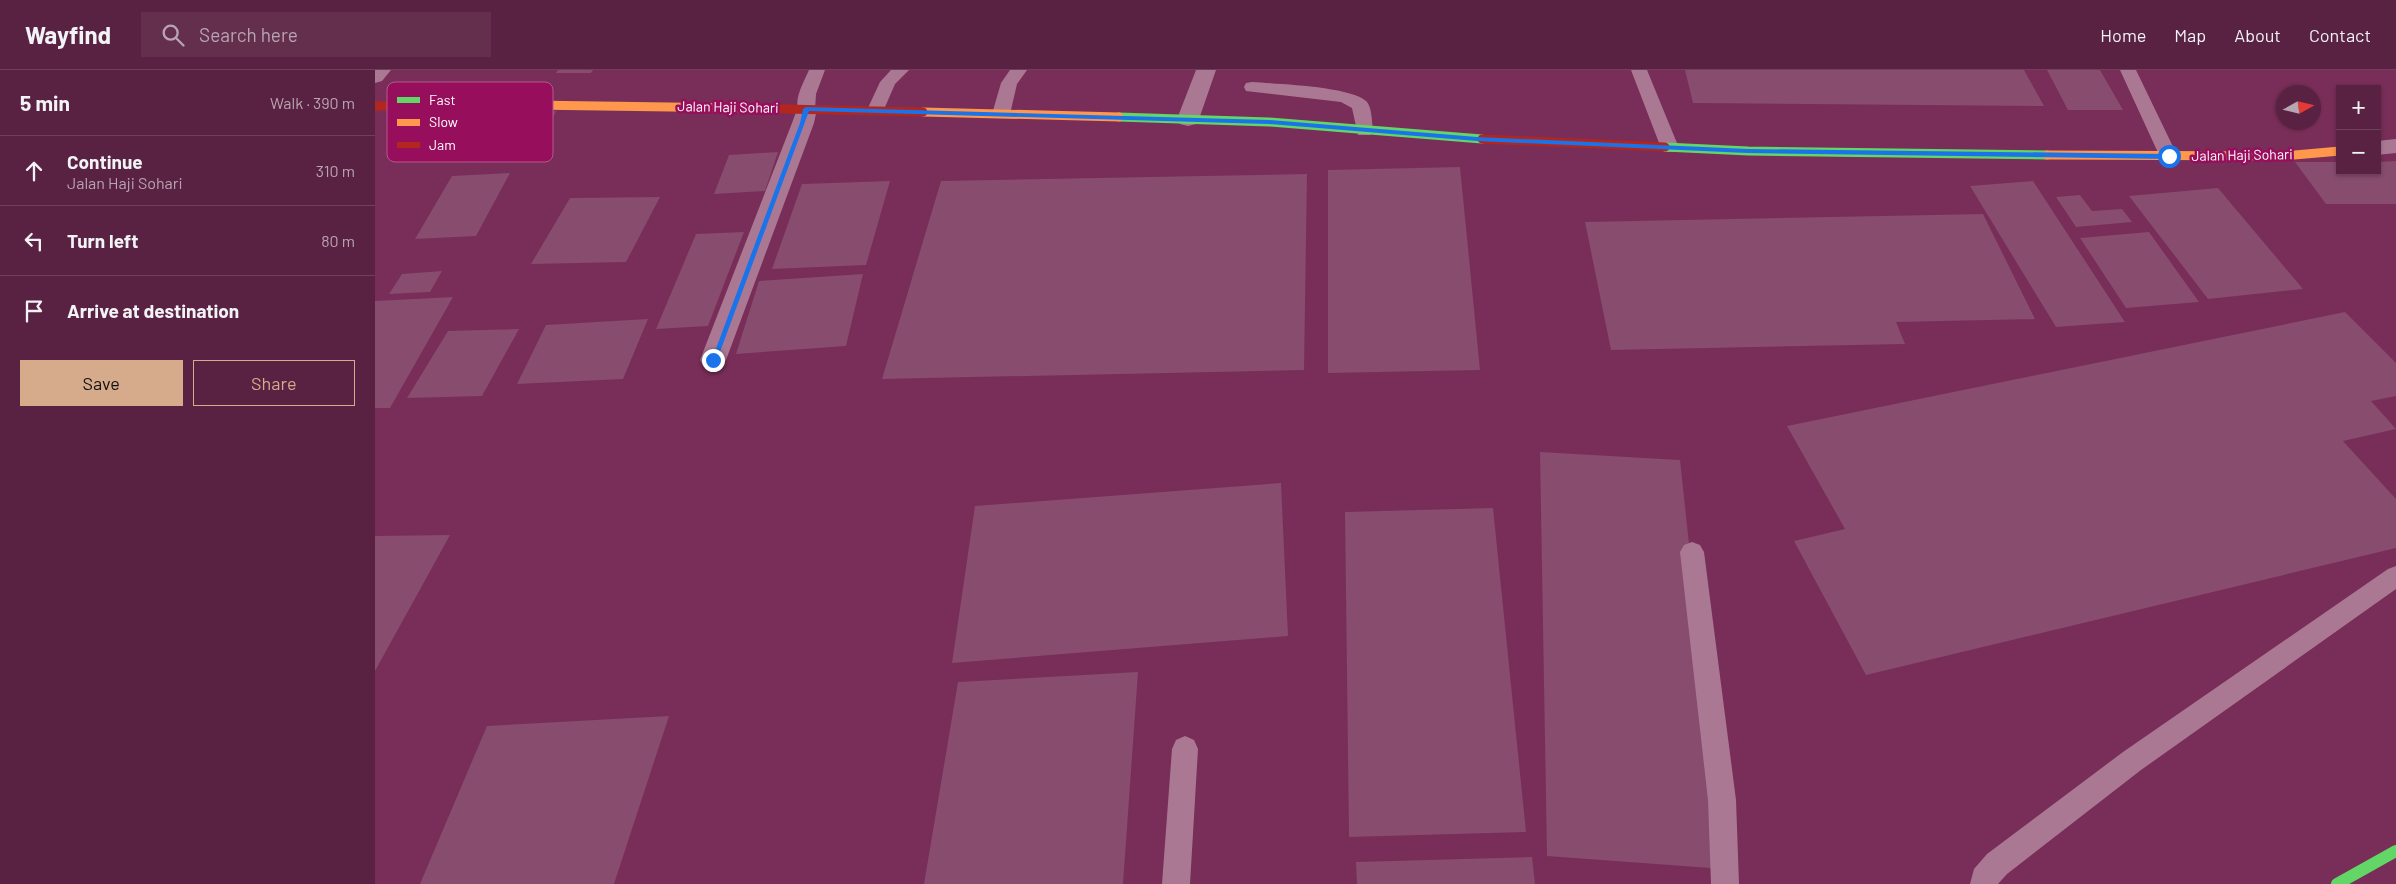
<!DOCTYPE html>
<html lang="en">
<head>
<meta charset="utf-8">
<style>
	body { margin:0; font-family:Barlow,sans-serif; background:#632f4d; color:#f1f3f6 }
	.controls { position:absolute; right:15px; top:15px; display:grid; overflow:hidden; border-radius:0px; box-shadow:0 1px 4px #0004 }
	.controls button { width:45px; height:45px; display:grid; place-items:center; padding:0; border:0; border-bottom:1px solid #6f3f5b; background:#5a2242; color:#f1f3f6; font:25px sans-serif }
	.compass { position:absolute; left:1901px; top:15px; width:45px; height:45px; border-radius:50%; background:#5a2242; box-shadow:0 1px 4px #0004; rotate:82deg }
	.stop { position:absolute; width:15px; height:15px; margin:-11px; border:4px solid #1a73e8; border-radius:50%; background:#fff }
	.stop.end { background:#1a73e8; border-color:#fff; box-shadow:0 1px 5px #0008 }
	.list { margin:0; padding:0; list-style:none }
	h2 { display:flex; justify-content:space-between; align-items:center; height:65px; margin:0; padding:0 20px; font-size:21px }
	h2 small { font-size:16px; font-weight:400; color:#b8a4b2 }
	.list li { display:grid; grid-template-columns:32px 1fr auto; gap:15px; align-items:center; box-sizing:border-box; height:70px; padding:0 20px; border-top:1px solid #6f3f5b }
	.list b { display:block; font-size:19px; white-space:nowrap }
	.list p { margin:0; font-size:16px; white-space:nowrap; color:#b8a4b2 }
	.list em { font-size:16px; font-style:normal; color:#b8a4b2 }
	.actions { display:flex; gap:10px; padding:15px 20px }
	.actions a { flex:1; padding:11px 0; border:1px solid #d6ab8b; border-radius:0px; text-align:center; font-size:18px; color:#d6ab8b }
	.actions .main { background:#d6ab8b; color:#111 }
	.icon { flex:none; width:28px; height:28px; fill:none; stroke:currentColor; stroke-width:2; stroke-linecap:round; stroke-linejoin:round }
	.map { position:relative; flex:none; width:2021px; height:814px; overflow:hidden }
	header { display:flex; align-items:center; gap:30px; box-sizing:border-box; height:70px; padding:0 25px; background:#5a2242; border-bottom:1px solid #6f3f5b }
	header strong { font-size:24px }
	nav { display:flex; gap:28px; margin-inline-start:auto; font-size:18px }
	.search { width:350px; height:45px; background:#632f4d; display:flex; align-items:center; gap:12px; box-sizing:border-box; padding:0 18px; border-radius:0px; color:#b8a4b2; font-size:19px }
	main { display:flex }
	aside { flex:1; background:#5a2242 }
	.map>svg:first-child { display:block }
	.building { fill:#874c6e }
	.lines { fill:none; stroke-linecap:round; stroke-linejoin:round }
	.lane { fill:#ab7894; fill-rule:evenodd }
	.street { fill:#ab7894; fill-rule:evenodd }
	.fast-far1 { stroke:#63d668; stroke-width:9 }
	.fast { stroke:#63d668; stroke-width:12 }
	.slow { stroke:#ff974d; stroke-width:9 }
	.jam { stroke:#b3261e; stroke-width:9 }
	.route { fill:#1a73e8 }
	.labels { text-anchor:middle; stroke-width:5; stroke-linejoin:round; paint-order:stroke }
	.far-street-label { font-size:14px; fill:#fff; stroke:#970f5c }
	.key { fill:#970f5c; stroke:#b6578d; stroke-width:1 }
	.key-label { font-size:14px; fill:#fff }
</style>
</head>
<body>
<header>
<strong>Wayfind</strong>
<div class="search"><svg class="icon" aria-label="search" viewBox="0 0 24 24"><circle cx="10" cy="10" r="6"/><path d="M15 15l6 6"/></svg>Search here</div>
<nav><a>Home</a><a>Map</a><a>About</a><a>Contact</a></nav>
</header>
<main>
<aside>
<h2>5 min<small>Walk · 390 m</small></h2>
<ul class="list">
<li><svg class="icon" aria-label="ahead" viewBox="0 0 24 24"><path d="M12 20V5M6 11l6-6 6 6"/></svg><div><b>Continue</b><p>Jalan Haji Sohari</p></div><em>310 m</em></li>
<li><svg class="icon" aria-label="left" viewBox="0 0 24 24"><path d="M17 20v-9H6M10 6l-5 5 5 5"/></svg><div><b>Turn left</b></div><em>80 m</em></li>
<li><svg class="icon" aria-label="arrive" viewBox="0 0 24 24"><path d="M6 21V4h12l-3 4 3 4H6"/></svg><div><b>Arrive at destination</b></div></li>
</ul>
<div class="actions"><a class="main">Save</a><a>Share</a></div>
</aside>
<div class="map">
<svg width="2021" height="814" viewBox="0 0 2021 814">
	<rect width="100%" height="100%" fill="#782e58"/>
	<path class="building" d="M183,0H218L216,3H181Z
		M1310,0H1649L1669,36L1318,33Z
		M1672,0H1725L1748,40H1693Z
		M181,41L167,69L87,74L103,46Z
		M403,82L390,121L339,124L354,85Z
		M2021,91V134H1951L1920,92H1965V101H2002V92Z
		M1085,97L1105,300L953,303V100Z
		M135,103L101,166L40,169L77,106Z
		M932,104L929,300L507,309L566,111Z
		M515,111L491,195L397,199L427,114Z
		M1658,111L1750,252L1681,257L1595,116Z
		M1843,118L1928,219L1833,229L1754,126Z
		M1705,125L1717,141L1747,139L1757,152L1701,157L1681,127Z
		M285,127L251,192L156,194L195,128Z
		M1608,144L1660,249L1521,252L1530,274L1236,280L1210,152Z
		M369,162L333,256L281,259L321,164Z
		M1774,162L1824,232L1751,238L1705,168Z
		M67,201L55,222L14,224L27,204Z
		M488,204L471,276L361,284L384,211Z
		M78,227L15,338H0V231Z
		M1970,242L2021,293V326L1996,331L2021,359L1968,371L2021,429V478L1491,605L1419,471L1470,459L1412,356Z
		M273,249L248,309L142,314L171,255Z
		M144,259L107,326L32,328L73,261Z
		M1165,382L1305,390L1349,799L1172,786Z
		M906,413L913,566L577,593L600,436Z
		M1118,438L1151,762L974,767L970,442Z
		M75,465L0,601V466Z
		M763,602L748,814H549L583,612Z
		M294,646L239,814H45L112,656Z
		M1157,787L1160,814H982L981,792Z"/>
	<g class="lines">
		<path class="lane" d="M434,0H450L441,24L440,39L437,43H425C417,31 429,12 434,0Z
			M516,0H534L520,14L507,44H495L492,40L505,12Z
			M635,0H652L642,14L635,44L632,48H620L617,44L626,13Z
			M1256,0H1272L1304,78L1301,82H1289L1286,78Z
			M1745,0H1761L1803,87L1800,91H1788L1785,87Z
			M877,12C902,14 974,16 991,31C997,36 997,53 998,61L995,65H983L977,38L966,32L871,21L869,17L871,13Z
			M1317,472L1325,475L1329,482L1361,730L1364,814H1336L1333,730L1305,482L1309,475Z
			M2021,496V519L1766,700L1632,804L1623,814H1595L1599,799L1612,784L1748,682L2013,499Z
			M810,666L819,670L823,679L815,814H787L797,679L801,670Z"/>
		<path class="street" d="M0,0H16L7,11L0,13Z
			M821,0H841L824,49L821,54L813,56L805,54L802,49Z
			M431,32L438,34L442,39L439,53L351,290L347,297L338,300L329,297L325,290L417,53L424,34Z
			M2021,69V83L2002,85V71Z"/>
		<path class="fast-far1" d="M744,47L894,52L1107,69
			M1290,77L1373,81L1672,85"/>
		<path class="fast" d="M1962,814L2021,781"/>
		<path class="slow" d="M154,35L366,38
			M548,42L744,47
			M1672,85L1907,86L1965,81"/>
		<path class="jam" d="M0,36L154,35
			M366,38L548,42
			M1107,69L1290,77"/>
	</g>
	<path class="route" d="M431,37L894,50L1102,67L1373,79L1794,84L1797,86L1794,89L1373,83L1102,71L894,54L434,41L342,290L336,292L425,53L428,39Z"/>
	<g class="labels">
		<g class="far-street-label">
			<text transform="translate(353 37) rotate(1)" y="5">Jalan Haji Sohari</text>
			<text transform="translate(1867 85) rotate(-1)" y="5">Jalan Haji Sohari</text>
		</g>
	</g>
	<rect x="12" y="12" width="166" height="80" rx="8" class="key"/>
	<rect x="22" y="27" width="23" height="6" fill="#63d668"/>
	<rect x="22" y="49" width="23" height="7" fill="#ff974d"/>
	<rect x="22" y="72" width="23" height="6" fill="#b3261e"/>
	<g class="key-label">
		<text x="54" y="35">Fast</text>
		<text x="54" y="57">Slow</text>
		<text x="54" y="80">Jam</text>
	</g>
</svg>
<div class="controls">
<button>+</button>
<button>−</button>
</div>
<svg class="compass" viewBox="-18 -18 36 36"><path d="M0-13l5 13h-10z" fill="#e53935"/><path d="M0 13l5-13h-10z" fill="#b8a4b2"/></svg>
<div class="stop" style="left:1794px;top:86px"></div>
<div class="stop end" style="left:338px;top:290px"></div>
</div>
</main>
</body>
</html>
